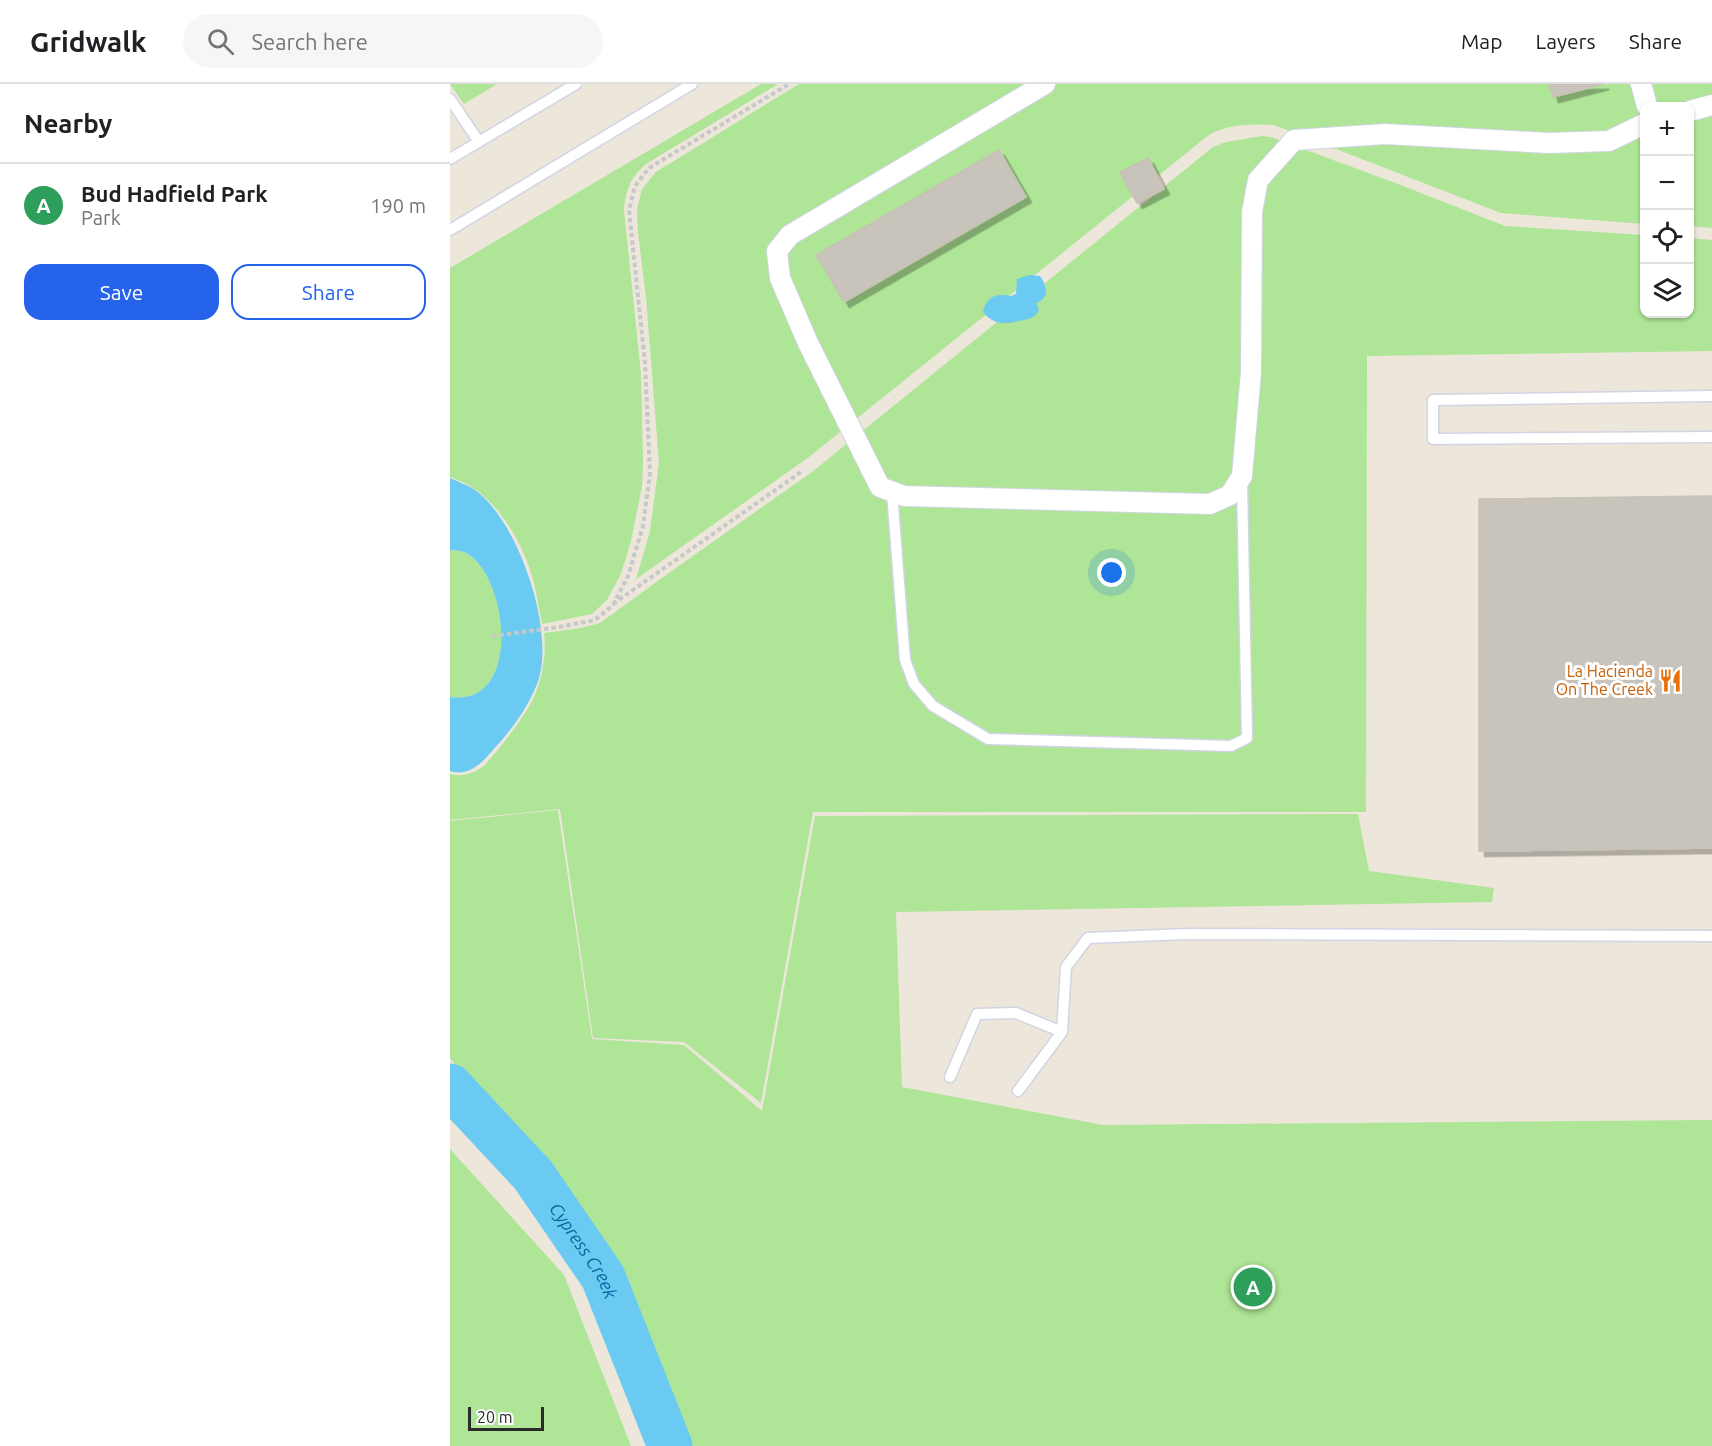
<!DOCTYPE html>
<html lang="en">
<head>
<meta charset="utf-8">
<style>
	body { margin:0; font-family:Ubuntu,sans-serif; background:#f6f6f6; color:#202124 }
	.controls { position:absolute; right:18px; top:18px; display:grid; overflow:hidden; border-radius:12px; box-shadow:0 2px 4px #0004 }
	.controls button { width:54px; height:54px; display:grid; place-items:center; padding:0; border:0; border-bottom:2px solid #e0e0e0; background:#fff; color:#202124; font:30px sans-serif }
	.scale { position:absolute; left:18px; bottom:15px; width:76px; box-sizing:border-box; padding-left:6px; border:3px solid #2a2a2a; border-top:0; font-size:16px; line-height:21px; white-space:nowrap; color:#2a2a2a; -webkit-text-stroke:4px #fff; paint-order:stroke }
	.you { position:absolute; left:662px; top:489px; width:21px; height:21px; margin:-15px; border:4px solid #fff; border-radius:50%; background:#1a73e8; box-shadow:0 0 0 9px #1a73e833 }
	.badge { display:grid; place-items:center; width:39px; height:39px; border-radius:50%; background:#2563eb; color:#fff; font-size:20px; font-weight:700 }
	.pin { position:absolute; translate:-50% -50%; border:3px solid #fff; box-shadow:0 2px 6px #0006 }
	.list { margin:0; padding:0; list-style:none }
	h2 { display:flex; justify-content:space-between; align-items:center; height:78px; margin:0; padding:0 24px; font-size:26px }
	h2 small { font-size:20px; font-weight:400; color:#757577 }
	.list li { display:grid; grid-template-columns:39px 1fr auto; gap:18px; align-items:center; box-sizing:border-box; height:84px; padding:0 24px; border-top:2px solid #e0e0e0 }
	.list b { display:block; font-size:22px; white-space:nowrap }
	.list p { margin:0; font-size:20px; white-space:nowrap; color:#757577 }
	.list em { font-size:20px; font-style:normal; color:#757577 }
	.actions { display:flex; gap:12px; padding:18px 24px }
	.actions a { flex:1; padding:14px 0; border:2px solid #2563eb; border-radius:18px; text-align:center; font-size:21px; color:#2563eb }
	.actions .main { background:#2563eb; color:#fff }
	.icon { flex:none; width:33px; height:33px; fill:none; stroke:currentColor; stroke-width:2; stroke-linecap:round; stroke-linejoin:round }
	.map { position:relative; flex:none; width:1262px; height:1362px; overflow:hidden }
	header { display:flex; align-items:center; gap:36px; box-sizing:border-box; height:84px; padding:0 30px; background:#fff; border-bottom:2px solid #e0e0e0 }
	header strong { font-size:28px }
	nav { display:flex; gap:33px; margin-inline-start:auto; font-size:21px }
	.search { width:420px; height:54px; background:#f6f6f6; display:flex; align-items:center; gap:15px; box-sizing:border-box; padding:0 21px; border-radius:33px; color:#757577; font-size:22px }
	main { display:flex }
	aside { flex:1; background:#fff }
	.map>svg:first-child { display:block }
	.green { fill:#aee596 }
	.water { fill:#6bcaf2 }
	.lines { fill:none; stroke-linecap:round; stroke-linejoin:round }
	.river { stroke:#6bcaf2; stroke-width:45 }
	.building { fill:#c8c3bb; stroke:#c8c2b5; stroke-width:1.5; filter:url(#shadow) }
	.lane-casing { stroke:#d1d4e3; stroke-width:13 }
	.street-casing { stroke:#d1d4e3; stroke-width:22 }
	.path { stroke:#c8c8c8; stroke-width:4; stroke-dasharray:4.5 3; stroke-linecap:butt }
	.lane { stroke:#fff; stroke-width:10 }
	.street { stroke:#fff; stroke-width:20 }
	.labels { text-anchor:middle; stroke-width:6; stroke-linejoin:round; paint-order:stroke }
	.food-label { font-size:16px; fill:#c56008; stroke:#fff; text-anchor:end }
	.water-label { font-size:18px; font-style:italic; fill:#09679f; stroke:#fff }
</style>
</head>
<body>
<header>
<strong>Gridwalk</strong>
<div class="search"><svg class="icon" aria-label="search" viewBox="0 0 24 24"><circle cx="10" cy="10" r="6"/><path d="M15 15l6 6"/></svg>Search here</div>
<nav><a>Map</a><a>Layers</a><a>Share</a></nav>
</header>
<main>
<aside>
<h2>Nearby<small></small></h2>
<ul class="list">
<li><span class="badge" style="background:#2e9e5b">A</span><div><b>Bud Hadfield Park</b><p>Park</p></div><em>190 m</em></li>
</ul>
<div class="actions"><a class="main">Save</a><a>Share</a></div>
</aside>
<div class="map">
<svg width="1262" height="1362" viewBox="0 0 1262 1362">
	<defs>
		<filter id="shadow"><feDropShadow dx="5.5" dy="5.5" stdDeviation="0" flood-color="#0004"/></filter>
	</defs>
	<rect width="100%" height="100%" fill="#ede6db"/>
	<path class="green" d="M0,0H47L14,20Z
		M311,0H328L196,80C180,94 176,105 174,126L191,290L193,376L192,402L181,457L171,490L157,516L142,530L92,540C89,526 87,512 84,499C75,464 54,426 25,405C18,400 8,396 0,393V184Z
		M349,0H1262V144L1240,142V22H1194V140L1051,129L824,41C801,40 781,40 760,50L359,373L186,495L200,447L209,379L196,213L188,148L187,125L192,105L206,88Z
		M812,52L821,53L948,100L1055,142L1194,151V230H1240V154L1262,156V267L917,272L916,728H363L311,1019L234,958L143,954L110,725L0,736V690C10,693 22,690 31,684C37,680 42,672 47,667C64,645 83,623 90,596C94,581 96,564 94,549L131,544L150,539L216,491L362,388L763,63L776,58Z
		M0,466C6,466 13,467 18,470C59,496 72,623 0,613Z
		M108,726L142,955L234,961L312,1027L365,732L908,730L919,787L1044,804L1042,818L446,828L452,1003L653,1041L1262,1036V1362H234L147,1155L0,974V737Z
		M0,1065L114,1191L181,1362H0Z"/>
	<path class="water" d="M579,191L590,192C597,202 600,214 586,219L589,226C584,235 578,235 569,237C555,241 542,240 533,228C537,212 546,209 561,212L566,210L567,195Z
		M0,394C8,398 18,401 25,406C68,437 104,543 89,594C80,622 62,645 42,667C32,679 18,693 0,687V613C72,623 59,496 18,470C13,467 6,466 0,466Z"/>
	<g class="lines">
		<path class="river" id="s1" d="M0,1002L83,1091L153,1193L220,1362"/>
	</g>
	<path class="building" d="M1099,0H1154L1103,13Z
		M549,66L576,113L394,218L366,171Z
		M698,74L714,105L687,119L670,88Z
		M1262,412V764L1029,767V415Z"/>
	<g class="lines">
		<defs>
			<path id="lane" d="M0,15L29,58
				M0,75L126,0
				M0,146L242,0
				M1262,312L983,316V355L1262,353
				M442,408L455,576L464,600L483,622L538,655L781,662L797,654L792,397
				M500,993L527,930L566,929L612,948
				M568,1007L612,948L616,883L638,854L738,850L1262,852"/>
			<path id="street" d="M595,0L340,151L327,167L330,194L358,259L430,403L454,412L760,420L780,411L792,392L801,288L802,128L808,96L844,56L935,50L1099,59L1159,57L1194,40
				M1191,0L1197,22
				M1240,27L1262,21"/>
		</defs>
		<use href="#lane" class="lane-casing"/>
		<use href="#street" class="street-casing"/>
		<path class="path" d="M163,520L351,388
			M42,552L109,543L145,536L163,521L178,492L193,442L200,390L195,279L179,126L185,102L199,84L339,0"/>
		<use href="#lane" class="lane"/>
		<use href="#street" class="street"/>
	</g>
	<defs>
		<symbol id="restaurant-bare" viewBox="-9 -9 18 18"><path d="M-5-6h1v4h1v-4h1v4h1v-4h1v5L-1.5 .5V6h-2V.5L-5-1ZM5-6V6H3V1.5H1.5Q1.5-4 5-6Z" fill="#e8710a" stroke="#fff" stroke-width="2.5" paint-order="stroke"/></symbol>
	</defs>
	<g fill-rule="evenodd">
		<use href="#restaurant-bare" x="1204" y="580" width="33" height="33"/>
	</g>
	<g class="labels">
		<g class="food-label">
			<text x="1203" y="593">La Hacienda<tspan x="1203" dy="18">On The Creek</tspan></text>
		</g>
		<g class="water-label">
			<text dy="6" stroke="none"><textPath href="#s1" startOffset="213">Cypress Creek</textPath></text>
		</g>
	</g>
</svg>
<div class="controls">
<button>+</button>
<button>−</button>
<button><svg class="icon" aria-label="locate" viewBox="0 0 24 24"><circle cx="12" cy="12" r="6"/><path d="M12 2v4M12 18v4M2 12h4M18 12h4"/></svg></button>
<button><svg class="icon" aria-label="layers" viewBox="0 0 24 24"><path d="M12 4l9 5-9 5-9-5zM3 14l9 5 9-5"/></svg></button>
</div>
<div class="scale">20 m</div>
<div class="you"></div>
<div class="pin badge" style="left:803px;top:1203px;background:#2e9e5b">A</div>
</div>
</main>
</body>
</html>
